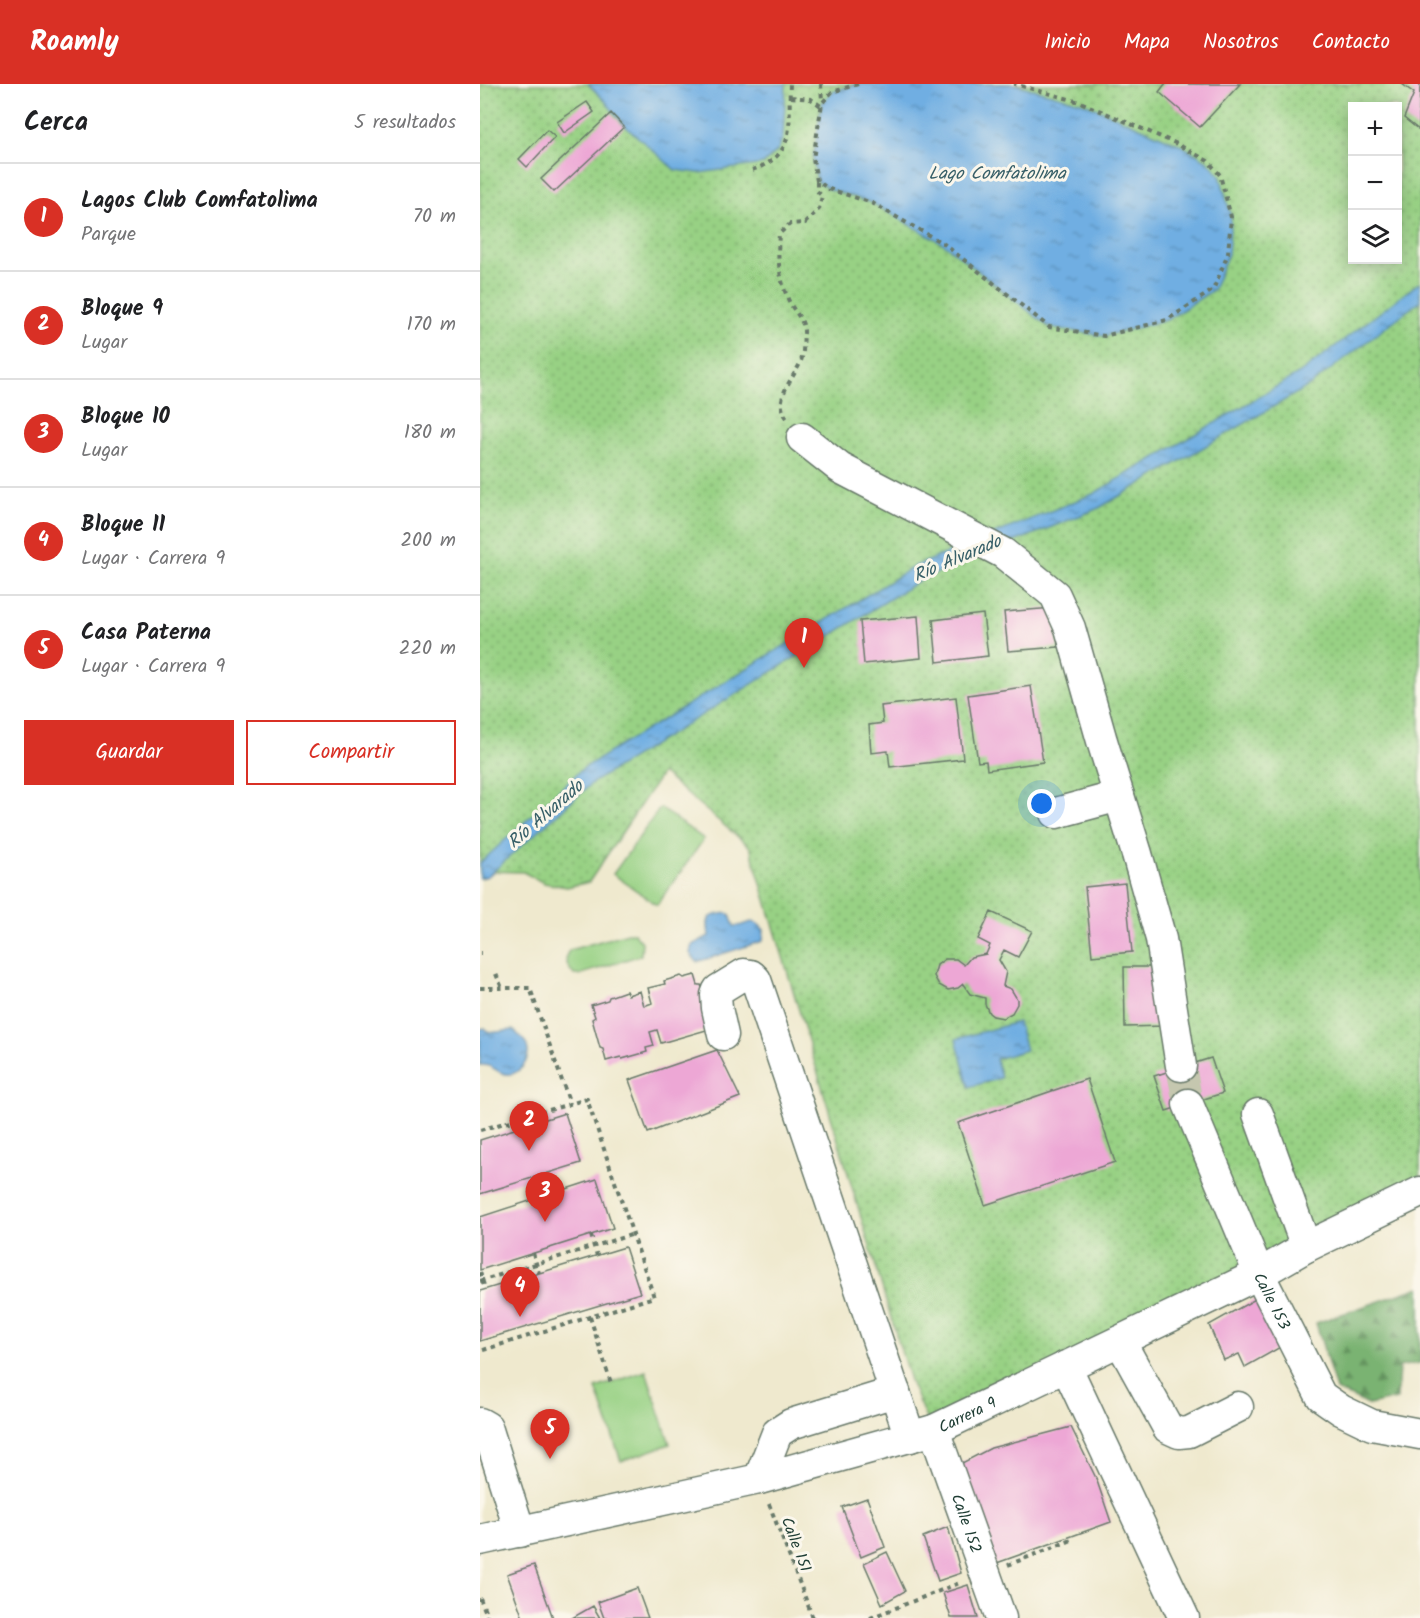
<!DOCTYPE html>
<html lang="es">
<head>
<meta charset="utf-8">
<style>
	body { margin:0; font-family:Kalam,sans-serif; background:#f6f6f6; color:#202124 }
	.controls { position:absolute; right:18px; top:18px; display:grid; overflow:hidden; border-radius:0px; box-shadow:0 3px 15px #0003 }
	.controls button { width:54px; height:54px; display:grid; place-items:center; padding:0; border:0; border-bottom:2px solid #e0e0e0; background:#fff; color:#202124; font:30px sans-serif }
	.you { position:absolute; left:562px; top:720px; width:21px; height:21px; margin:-15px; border:4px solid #fff; border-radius:50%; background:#1a73e8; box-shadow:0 0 0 9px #1a73e833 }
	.badge { display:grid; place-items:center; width:39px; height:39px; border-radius:50%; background:#d93025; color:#fff; font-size:20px; font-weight:700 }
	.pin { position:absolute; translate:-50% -50px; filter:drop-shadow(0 2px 3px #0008) }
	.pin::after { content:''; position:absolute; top:32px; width:21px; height:18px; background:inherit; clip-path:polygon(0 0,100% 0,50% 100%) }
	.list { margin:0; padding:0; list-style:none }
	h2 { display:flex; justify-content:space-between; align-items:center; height:78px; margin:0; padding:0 24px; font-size:26px }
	h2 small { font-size:20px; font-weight:400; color:#757577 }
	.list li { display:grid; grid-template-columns:39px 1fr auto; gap:18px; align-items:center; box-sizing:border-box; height:108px; padding:0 24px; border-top:2px solid #e0e0e0 }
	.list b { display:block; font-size:22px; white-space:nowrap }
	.list p { margin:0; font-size:20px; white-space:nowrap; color:#757577 }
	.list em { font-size:20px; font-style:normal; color:#757577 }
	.actions { display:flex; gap:12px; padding:18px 24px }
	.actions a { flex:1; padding:14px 0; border:2px solid #d93025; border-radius:0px; text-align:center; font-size:21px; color:#d93025 }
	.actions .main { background:#d93025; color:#fff }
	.icon { flex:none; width:33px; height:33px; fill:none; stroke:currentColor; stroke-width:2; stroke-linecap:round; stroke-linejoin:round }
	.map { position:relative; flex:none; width:940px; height:1534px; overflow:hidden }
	header { display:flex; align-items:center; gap:36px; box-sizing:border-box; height:84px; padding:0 30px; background:#d93025; color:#fff }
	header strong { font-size:28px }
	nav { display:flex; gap:33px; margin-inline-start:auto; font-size:21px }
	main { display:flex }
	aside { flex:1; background:#fff }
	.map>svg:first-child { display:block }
	.grass { fill:#98d184; stroke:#5c875c; stroke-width:1.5 }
	.forest { fill:url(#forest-firs); stroke:#4c7853; stroke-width:1.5 }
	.park { fill:url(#park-dots); stroke:#5c875c; stroke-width:1.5; fill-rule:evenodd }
	.water { fill:url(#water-ripples); stroke:#47768b; stroke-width:1.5 }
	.building { fill:#eda7d5 }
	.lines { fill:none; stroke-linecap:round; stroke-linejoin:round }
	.minor-tunnel { stroke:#c5c7af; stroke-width:30; stroke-dasharray:30 15; stroke-linecap:butt }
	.minor-casing { stroke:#68796a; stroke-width:33 }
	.path { stroke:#68796a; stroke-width:4; stroke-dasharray:4.5 4.5; stroke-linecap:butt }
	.minor { stroke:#fff; stroke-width:30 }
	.labels { text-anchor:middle; stroke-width:6; stroke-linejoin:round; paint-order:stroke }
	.street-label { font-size:16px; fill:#1f3d34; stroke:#fbf7ec }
	.water-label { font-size:18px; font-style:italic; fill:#375f68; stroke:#fbf7ec }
</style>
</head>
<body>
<header>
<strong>Roamly</strong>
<nav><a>Inicio</a><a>Mapa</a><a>Nosotros</a><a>Contacto</a></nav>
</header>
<main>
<aside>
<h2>Cerca<small>5 resultados</small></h2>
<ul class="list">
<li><span class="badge">1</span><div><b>Lagos Club Comfatolima</b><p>Parque</p></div><em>70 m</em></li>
<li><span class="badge">2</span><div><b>Bloque 9</b><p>Lugar</p></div><em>170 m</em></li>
<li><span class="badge">3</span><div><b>Bloque 10</b><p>Lugar</p></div><em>180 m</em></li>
<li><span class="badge">4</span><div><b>Bloque 11</b><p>Lugar · Carrera 9</p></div><em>200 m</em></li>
<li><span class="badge">5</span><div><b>Casa Paterna</b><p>Lugar · Carrera 9</p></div><em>220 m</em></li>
</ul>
<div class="actions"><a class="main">Guardar</a><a>Compartir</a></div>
</aside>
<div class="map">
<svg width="940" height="1534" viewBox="0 0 940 1534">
	<defs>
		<pattern id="forest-firs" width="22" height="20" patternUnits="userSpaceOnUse" patternTransform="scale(1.5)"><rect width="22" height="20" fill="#7ab372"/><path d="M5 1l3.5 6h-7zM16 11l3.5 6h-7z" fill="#63935e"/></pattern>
		<pattern id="park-dots" width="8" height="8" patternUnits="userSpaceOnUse" patternTransform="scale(1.5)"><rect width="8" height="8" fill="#98d184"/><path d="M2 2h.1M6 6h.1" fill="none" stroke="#7bab6d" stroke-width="1.8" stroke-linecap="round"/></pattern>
		<pattern id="water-ripples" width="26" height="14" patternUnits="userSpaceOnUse" patternTransform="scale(1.5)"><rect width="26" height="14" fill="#6faee2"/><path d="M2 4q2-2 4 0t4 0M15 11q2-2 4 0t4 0" fill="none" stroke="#5b8fb8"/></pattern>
	</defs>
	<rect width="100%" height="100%" fill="#fbf7ec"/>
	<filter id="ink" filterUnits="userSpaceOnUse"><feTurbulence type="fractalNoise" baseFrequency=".0167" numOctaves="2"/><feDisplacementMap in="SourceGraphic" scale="12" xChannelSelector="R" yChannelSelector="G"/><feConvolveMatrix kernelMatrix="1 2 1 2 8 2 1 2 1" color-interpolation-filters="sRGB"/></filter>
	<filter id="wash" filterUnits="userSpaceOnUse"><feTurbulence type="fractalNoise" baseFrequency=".008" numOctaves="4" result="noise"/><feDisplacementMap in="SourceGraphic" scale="24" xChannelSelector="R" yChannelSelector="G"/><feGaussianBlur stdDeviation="1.35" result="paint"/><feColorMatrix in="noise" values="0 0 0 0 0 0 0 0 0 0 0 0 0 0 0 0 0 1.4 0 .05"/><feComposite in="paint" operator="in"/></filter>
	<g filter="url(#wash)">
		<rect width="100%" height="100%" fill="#efe9ce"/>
		<path class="grass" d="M180,724L224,755L177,821L133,790Z
			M148,849H154L162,858L161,871L99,891H94C88,884 82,873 90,866Z
			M166,1287L190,1360L141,1377L116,1304Z"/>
		<path class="forest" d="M940,1203V1279L919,1283L917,1315L889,1321L856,1306L836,1239Z"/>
		<path class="park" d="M0,0H940V1104L812,1149L819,1162L451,1346L431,1300L270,763L182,689L109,798L87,803L64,799L43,788L0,787ZM872,22H918V176H872Z"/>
		<path class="water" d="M108,0H306L303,53L298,66L283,80L219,89L195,86L143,40L126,18Z
			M378,0H534L604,19L699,60L728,77L740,91L751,133L748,170L733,206L687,236L624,252L569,243L464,160L392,119L349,105L337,97L333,75L342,19L352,8Z
			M940,198V217L829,302L619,424L442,495L112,699L8,792L0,794V779L102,685L435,482L613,410L820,289Z
			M247,829L250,831L254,842C269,843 271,830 284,846L283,857L217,878L210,869L212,861L229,852C227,834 226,831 247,829Z
			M538,938L546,966L516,975L521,994L489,1003L476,955Z
			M5,944L9,949L33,946C41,953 48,958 48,969C47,982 35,994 22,989C12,985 13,981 0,981V945Z"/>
		<g id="blocks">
			<path class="building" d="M685,0H760L720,43L679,8Z
				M922,0H940L939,46L924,34L934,9Z
				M107,18L114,28L84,49L77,38Z
				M131,29L144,43L74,108L61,95Z
				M67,46L75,53L47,83L39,75Z
				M574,524L578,563L528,567L524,528Z
				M503,530L508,572L457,578L453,536Z
				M438,532L441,574L384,580L380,537Z
				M551,602L563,678L507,686L506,677L498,678L488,611Z
				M476,613L483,675L410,683L408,667L391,669L389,641L403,639L401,622Z
				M645,799L652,868L612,872L605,803Z
				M511,828L552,847L538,873L524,866L519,876L526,888L523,902L531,905L537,915V920L532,929L523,934L513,932L509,929L505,920V914L490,910L483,900L478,904L468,906L459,901L454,892L457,881L465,875H476L484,881L491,873L506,870L510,861L498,855Z
				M644,883H685V942L645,943Z
				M215,891L218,901H221L231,929L230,945L181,959L177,946L170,948L174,962L166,964L167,968L142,975L141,973L126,977L123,965L120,964L112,935L115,933L111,921L128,916L129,913L146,907L148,911L160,907L164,922L172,919L168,904L185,900L184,897L201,892L204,894Z
				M237,966L260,1013L168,1049L149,996Z
				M731,974L743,1009L686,1027L674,992Z
				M607,995L635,1078L505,1121L478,1039Z
				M85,1029L101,1079L0,1110V1056Z
				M117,1095L133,1144L0,1186V1133Z
				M145,1163L160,1209L0,1257V1207Z
				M779,1213L804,1261L765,1283L759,1270L744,1276L729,1241Z
				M591,1343L616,1394L631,1438L514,1480L478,1381L511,1364Z
				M387,1414L405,1463L381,1473L362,1423Z
				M468,1443L481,1489L458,1497L443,1453Z
				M407,1468L425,1507L402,1520L384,1479Z
				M54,1481L73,1534H43L27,1490Z
				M488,1501L498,1534H471L463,1509Z
				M157,1504L168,1534H124L118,1518Z
				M113,1522L120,1534H92Z"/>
		</g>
	</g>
	<g filter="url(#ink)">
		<use href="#blocks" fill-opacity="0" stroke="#68796a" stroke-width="1.5"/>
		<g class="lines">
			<path class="minor-tunnel" d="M701,982L708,1020"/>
			<defs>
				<g id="minor">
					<path d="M322,354L360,384L523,469L575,511L590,544L622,657L657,770L681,855L701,982"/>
					<path d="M576,729L639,712"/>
					<path d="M243,951L237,924L236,911L238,906L264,890L271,891L276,896L430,1353"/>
					<path id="s1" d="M708,1020L779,1190L841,1312L861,1326L892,1341L940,1350"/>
					<path d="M778,1030L826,1163"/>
					<path d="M640,1257L688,1344L699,1349L709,1348L758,1323"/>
					<path d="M586,1282L704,1534"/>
					<path d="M0,1339L7,1343L40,1448"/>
					<path id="s2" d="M454,1346L521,1534"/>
					<path d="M279,1395L297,1349L311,1340L415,1308"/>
					<path id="s3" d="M0,1456L279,1395L454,1346L779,1190L826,1163L940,1108"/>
				</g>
			</defs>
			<use href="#minor" class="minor-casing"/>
			<path class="path" d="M341,0L342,18
				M378,0L352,8L342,19L333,75L337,97L349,105L392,119L464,160L569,243L624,252L687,236L733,206L748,170L751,133L740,91L728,77L695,59L600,18L534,0
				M311,13L331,15L341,22
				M272,86C318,71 308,40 310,0
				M307,334C292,315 313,296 321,277C324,269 323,258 324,250C325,235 315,230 309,217C299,195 297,174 299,150L310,140L325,139L339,125L342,112L337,107V98
				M0,869H1
				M16,890L22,904
				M0,904H50L90,1020
				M53,1031L55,1038
				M0,1046L107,1015L174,1213L0,1267
				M111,1151L117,1172
				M53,1169L59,1189
				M0,1188L5,1205
				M0,1197L154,1150
				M110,1233L131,1299
				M289,1420L333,1534
				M528,1481L592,1456
				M0,1514L8,1534
				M390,1534L482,1498"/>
			<use href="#minor" class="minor"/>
		</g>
	</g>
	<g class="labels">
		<g class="street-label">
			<text dy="6" stroke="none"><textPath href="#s1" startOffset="214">Calle 153</textPath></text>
			<text dy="6" stroke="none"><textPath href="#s3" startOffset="504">Carrera 9</textPath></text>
			<text dy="6" stroke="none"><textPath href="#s2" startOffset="99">Calle 152</textPath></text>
			<text transform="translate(317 1460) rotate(69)" y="6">Calle 151</text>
		</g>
		<g class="water-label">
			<text x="517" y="95">Lago Comfatolima</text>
			<text transform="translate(477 474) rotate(-23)" y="6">Río Alvarado</text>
			<text transform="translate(65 730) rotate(-41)" y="6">Río Alvarado</text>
		</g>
	</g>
</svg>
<div class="controls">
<button>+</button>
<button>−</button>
<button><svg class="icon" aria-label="layers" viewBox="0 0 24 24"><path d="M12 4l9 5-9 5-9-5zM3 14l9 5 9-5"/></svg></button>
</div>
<div class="you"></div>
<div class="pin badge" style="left:324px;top:584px">1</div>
<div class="pin badge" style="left:49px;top:1067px">2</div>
<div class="pin badge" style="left:65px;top:1138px">3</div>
<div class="pin badge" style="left:40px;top:1233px">4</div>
<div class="pin badge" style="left:70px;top:1375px">5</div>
</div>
</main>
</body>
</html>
